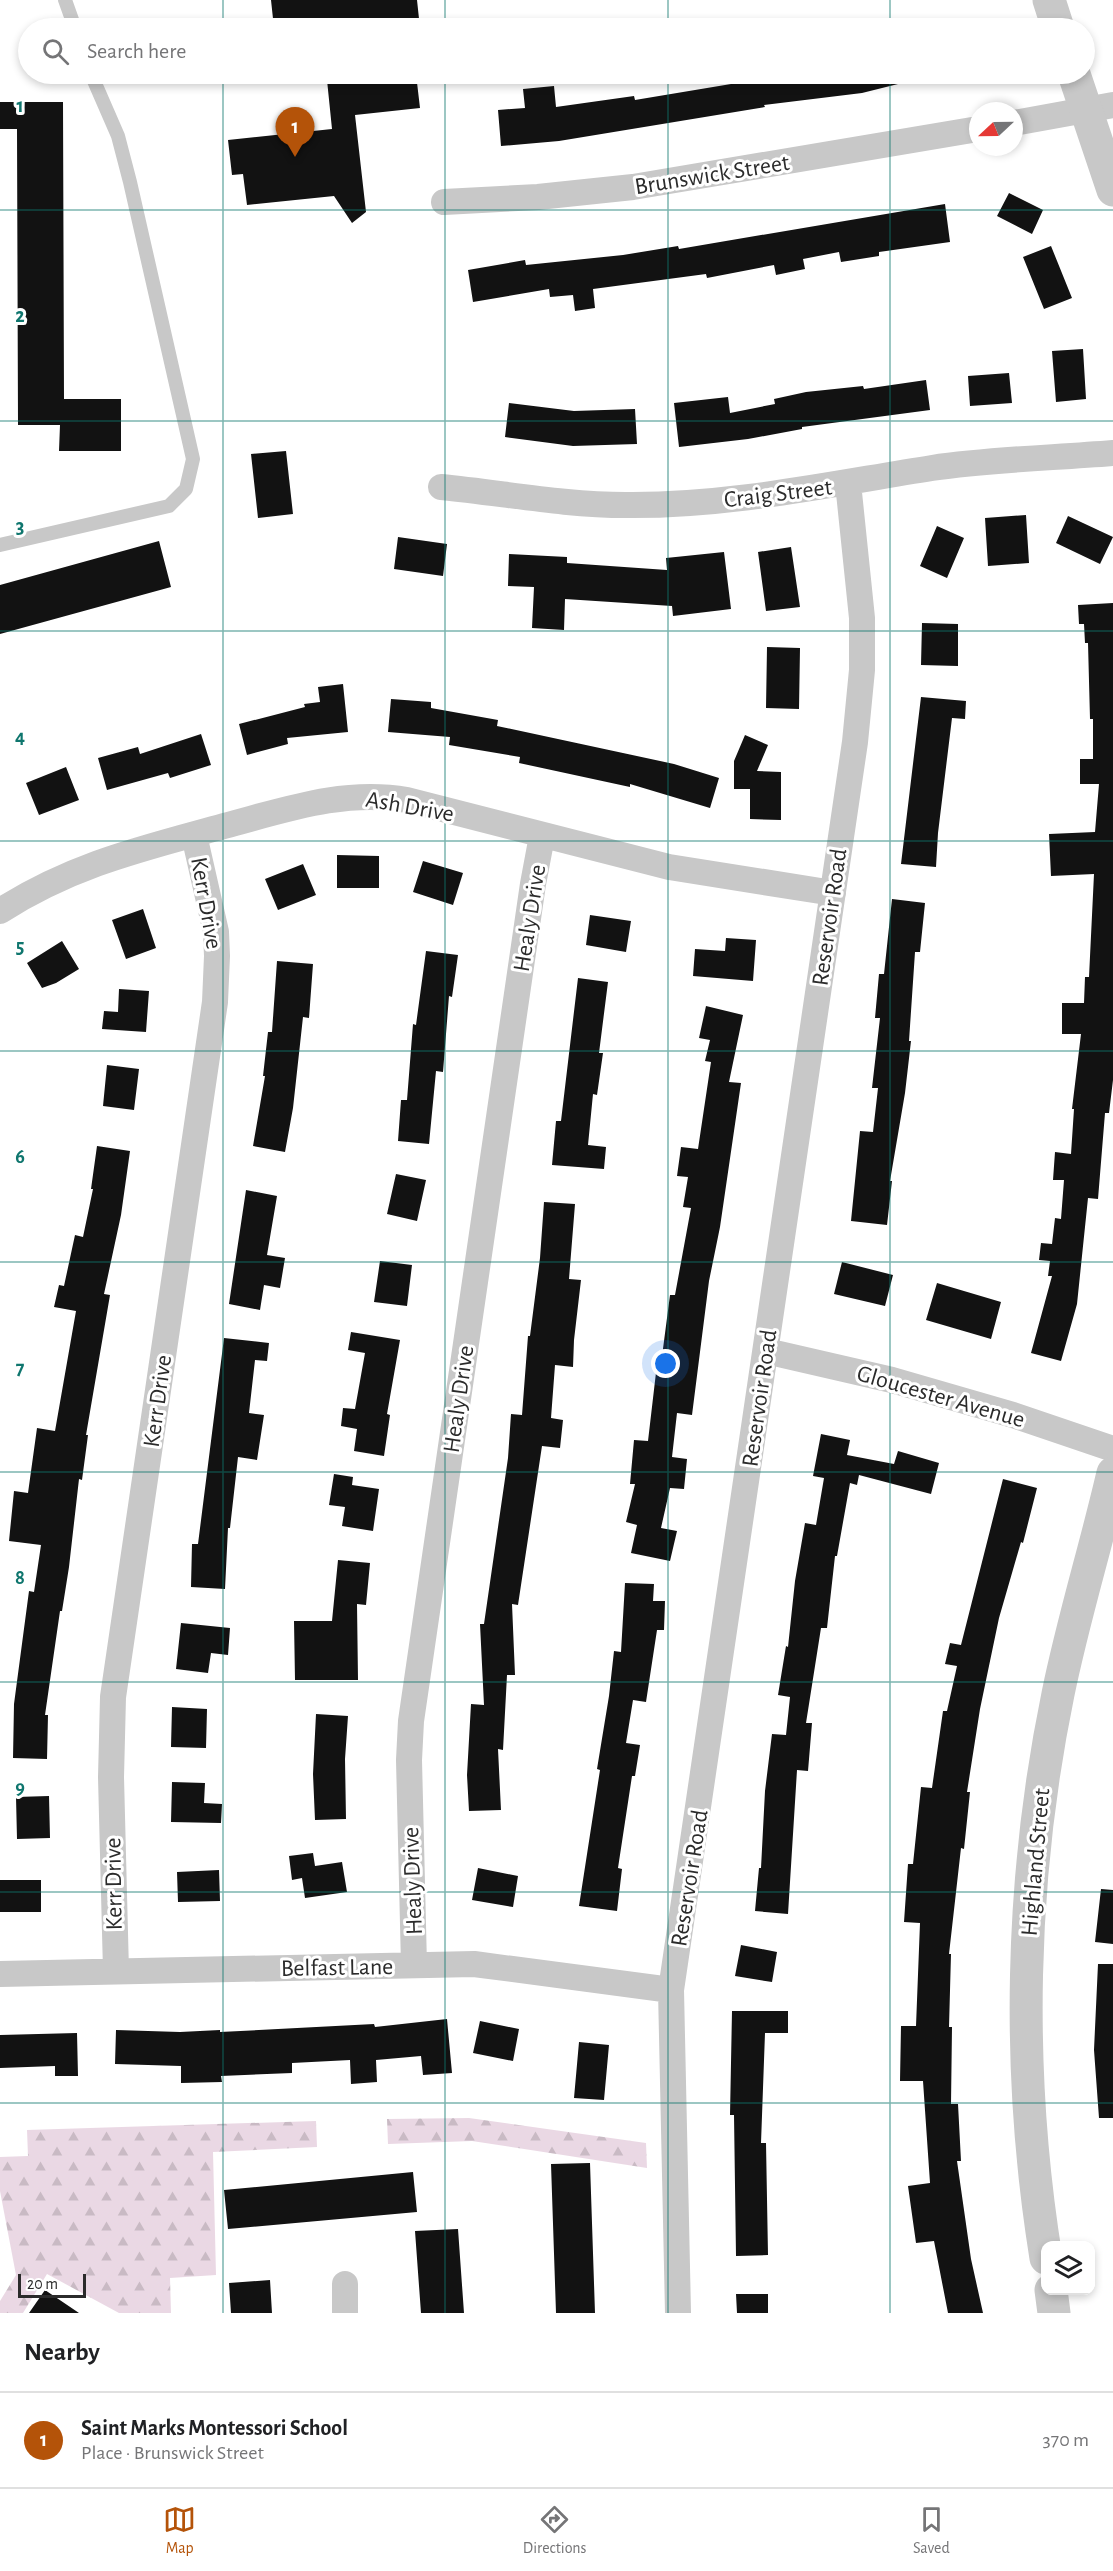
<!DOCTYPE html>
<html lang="en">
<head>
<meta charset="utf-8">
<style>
	body { margin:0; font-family:"Alegreya Sans",sans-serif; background:#f6f6f6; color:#202124 }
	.controls { position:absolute; right:18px; bottom:18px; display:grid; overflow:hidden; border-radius:12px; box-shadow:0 3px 9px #0003 }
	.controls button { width:54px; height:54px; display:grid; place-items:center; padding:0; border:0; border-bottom:2px solid #e0e0e0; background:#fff; color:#202124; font:30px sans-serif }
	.compass { position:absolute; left:969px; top:102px; width:54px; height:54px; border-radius:50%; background:#fff; box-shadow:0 3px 9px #0003; rotate:248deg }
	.scale { position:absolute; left:18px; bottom:15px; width:68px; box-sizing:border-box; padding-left:6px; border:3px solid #2b2b2b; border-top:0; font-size:16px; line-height:21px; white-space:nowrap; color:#2b2b2b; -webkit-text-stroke:4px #fff; paint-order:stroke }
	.you { position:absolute; left:666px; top:1364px; width:21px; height:21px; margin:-15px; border:4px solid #fff; border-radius:50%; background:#1a73e8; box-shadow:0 0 0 9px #1a73e833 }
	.badge { display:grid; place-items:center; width:39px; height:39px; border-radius:50%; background:#b45309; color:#fff; font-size:20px; font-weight:700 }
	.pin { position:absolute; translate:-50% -50px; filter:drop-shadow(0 2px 3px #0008) }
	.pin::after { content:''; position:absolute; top:32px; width:21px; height:18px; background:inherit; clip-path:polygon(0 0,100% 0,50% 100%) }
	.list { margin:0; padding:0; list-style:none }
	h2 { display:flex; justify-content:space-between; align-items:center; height:78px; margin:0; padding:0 24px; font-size:26px }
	h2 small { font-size:20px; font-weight:400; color:#757577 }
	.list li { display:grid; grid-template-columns:39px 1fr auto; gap:18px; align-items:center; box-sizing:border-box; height:96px; padding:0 24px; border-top:2px solid #e0e0e0 }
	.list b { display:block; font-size:22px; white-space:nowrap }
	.list p { margin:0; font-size:20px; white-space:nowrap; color:#757577 }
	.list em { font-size:20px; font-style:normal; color:#757577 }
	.icon { flex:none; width:33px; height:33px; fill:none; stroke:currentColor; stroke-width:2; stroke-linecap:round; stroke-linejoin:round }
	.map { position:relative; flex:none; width:1113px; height:2313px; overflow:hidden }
	.search { position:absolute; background:#fff; box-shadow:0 3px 9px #0003; left:18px; right:18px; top:18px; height:66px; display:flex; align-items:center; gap:15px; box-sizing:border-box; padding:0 21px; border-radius:33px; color:#757577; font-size:22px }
	.sheet { height:174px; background:#fff }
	nav { display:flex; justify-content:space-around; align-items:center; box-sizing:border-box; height:84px; border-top:2px solid #e0e0e0; background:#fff; font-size:16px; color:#757577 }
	nav a { display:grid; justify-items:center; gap:3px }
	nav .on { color:#b45309 }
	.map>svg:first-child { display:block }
	.forest { fill:url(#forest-firs) }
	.building { fill:#121212 }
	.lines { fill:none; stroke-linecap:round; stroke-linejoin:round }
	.service { stroke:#c8c8c8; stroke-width:14 }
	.minor { stroke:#c8c8c8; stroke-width:26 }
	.tertiary { stroke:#c8c8c8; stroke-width:33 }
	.grid { fill:none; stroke:#0f766e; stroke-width:1.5; stroke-opacity:0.55 }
	.labels { text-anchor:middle; stroke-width:6; stroke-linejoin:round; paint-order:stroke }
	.street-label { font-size:24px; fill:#2b2b2b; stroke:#fff }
	.grid-label { font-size:20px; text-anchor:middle; font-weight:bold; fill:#0f766e; stroke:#fff; stroke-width:6; stroke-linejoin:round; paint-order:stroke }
</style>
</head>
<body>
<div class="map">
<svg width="1113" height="2313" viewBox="0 0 1113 2313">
	<defs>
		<pattern id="forest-firs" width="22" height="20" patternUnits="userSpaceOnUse" patternTransform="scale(1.5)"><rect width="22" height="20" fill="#ead8e4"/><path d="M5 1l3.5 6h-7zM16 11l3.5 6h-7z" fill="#c9bac4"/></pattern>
	</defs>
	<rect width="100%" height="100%" fill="#fff"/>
	<path class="forest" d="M469,2118L646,2143L647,2168L472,2141L388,2144L387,2119Z
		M316,2121L317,2147L213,2152L216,2275L170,2278L171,2313H119L47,2274L23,2313H0V2301L16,2275L0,2191V2157L28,2156L27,2130Z"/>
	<path class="building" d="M271,0H417L420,28H274Z
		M386,74H416L420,108L355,115L366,212L352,223L334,196L247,205L243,174L232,175L228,140L332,129L327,80Z
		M791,74H913L914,80L862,93L764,105L765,107L559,141L501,146L498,110L525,108L523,89L554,86L556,107L634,96L635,100Z
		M0,102H63L64,399H121V451H59L60,425H18L17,129H0Z
		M1009,193L1043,210L1032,234L997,216Z
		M945,204L950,242L879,252V256L841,262L839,252L803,259L805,269L776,275L774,265L707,278L706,274L593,289L595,308L575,311L573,295L550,297L549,289L473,302L468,270L525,260L526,265L623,255L678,246L679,249Z
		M1051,246L1072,298L1044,309L1023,257Z
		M1083,349L1086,399L1056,402L1052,351Z
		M1009,373L1012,403L970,406L968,376Z
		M926,380L930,410L802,427V429L748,439L679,447L674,403L728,397L730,413L775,404L774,399L806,392L863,386L864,389Z
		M509,403L574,411L635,409L637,444L573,446L505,437Z
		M286,451L293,514L258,518L251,454Z
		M1026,515L1029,563L988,566L985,518Z
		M1068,516L1113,537L1100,564L1056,543Z
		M937,526L964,538L947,578L920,566Z
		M398,537L447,544L443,576L394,569Z
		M159,541L171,587L0,634V585Z
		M791,547L800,607L766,611L758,552Z
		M724,552L731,609L673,616L672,606L565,599L564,630L532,628L534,587L508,586L509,554L567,557V563L667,570L666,558Z
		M1113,603V1080L1109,1113H1105L1098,1199L1088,1198L1077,1304L1061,1361L1031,1353L1052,1276H1048L1050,1261L1039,1260L1041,1243L1052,1244L1055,1218L1061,1219L1064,1180H1053L1055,1152L1071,1154L1074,1109H1072L1081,1034H1062V1003H1084L1085,977H1089L1094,874L1051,876L1049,834L1095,832L1099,784H1080V759H1093V719H1090L1088,643H1085L1084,624H1079L1078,605Z
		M922,623L958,624V666L921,665Z
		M767,647L800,648L799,709L766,708Z
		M343,684L348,732L287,738L288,744L247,755L239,724L305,707L304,704L320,702L318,687Z
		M921,697L966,701L965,719L952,718L938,833L936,867L901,864Z
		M391,699L431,702V708L498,720L497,726L674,764L719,778L710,808L630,784V787L519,763L520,757L449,745L450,737L388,732Z
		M201,734L211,765L170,778L168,773L107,790L98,758L138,747L140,754Z
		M745,735L768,745L757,771L781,772V820L750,819V789H734V761Z
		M66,767L79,800L39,815L26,783Z
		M337,855L379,856V888H337Z
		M423,861L463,873L453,905L413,892Z
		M303,864L316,895L278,910L265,879Z
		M892,899L925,903L920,952H915L909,1041H911L905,1093L890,1181H892L887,1225L851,1221L860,1131L873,1132L878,1088H872L880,1018H875L879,974H884Z
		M143,909L156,948L126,959L112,920Z
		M590,915L631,921L626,952L586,945Z
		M726,938L756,940L753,981L693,976L695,949L725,951Z
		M62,941L79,969L56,983L42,988L27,963Z
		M426,951L458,955L452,997L449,996L443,1072L436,1071L429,1144L398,1141L401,1100H407L413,1024L416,1025Z
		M277,961L313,964L309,1018L303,1017L293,1108L285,1152L253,1146L265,1076H263L268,1032H272Z
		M578,978L608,982L599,1053H603L597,1095L593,1094L588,1145L606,1147L604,1169L552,1165L556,1121H561Z
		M119,989L149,991L146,1032L102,1029L104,1011L118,1012Z
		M706,1006L743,1015L729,1082L741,1083L720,1227L709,1281L692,1415L677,1413L672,1457L687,1459L684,1489L670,1488L661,1528L677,1531L670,1561L631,1553L637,1525L626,1522L635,1484H630L634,1440L648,1441L657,1364H661L670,1295H675L691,1208L683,1207L688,1177L677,1176L681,1147L698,1149L711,1062L705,1061L710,1040L699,1038Z
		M107,1065L139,1069L134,1110L103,1106Z
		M97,1146L130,1151L121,1215L104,1294L110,1295L86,1435H88L82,1480L79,1479L69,1567L62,1611H60L45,1715H48L47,1759L13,1758L14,1704L29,1591L34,1592L41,1545L9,1541L14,1491L28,1493L37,1428L55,1431L76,1311L54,1307L59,1285L64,1286L75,1235L83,1237L93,1189H91Z
		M396,1174L426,1180L417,1221L387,1214Z
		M246,1190L277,1196L267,1255L285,1258L280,1288L264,1285L260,1310L229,1304Z
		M544,1202L575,1204L569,1279L581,1280L574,1340L573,1367L555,1365L551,1418L563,1420L560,1448L542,1446L518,1605L512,1604L515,1675H507L503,1750L498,1749L501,1810L469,1811L467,1775L471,1704L484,1705L480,1624H484L508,1458L511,1414L522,1415L528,1336H530L540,1258Z
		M380,1261L412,1265L407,1306L374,1302Z
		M842,1262L893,1275L885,1306L834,1294Z
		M937,1283L1001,1302L991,1339L926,1320Z
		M351,1332L400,1340L387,1414L390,1415L384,1456L354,1451L357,1429L341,1426L343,1408L355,1409L365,1353L348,1350Z
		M224,1338L269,1343L267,1361L255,1360L249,1413L264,1415L257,1460L238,1457L230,1528H228L225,1589L191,1587L192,1544H198Z
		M821,1434L850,1440L847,1455L894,1464L898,1451L939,1463L931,1494L859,1475L857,1485L850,1483L837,1556H835L827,1628H821L806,1723H812L808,1771L797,1770L788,1914L755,1911L759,1868H761L765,1791L772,1734L786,1735L790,1697L778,1695L786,1646L788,1647L795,1581L805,1523L816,1525L824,1478L813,1476Z
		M334,1474L353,1477L352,1485L379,1489L373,1531L342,1526L345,1507L329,1505Z
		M1003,1479L1037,1488L1023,1543L1021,1542L999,1618L980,1709L967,1792H970L964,1849L961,1848L949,1954H951L949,2027H952L951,2104H958L961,2161H957L971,2259L983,2313H948L934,2241L916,2243L908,2186L930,2183L923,2081H900L901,2026H916L920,1923L904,1922L908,1864H913L921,1787L932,1788L943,1711H947L957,1666L945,1664L950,1643L961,1645Z
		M338,1560L370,1563L366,1605L357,1604L358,1680H295L294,1621H332Z
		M625,1583L654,1584L653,1601H665L664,1630H657L646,1702L633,1700L626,1743L640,1745L635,1776H632L618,1868L622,1869L617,1911L579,1906L600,1770L597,1769L609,1696L614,1651L621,1652Z
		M181,1623L230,1628L228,1655L211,1653L208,1673L176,1669Z
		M172,1707L207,1709L206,1748L171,1747Z
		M316,1714L348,1716L345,1759L346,1819L315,1820L313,1774Z
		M172,1782L205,1783L204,1803L222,1804L221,1823L171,1822Z
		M49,1796L50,1838L17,1839L16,1797Z
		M313,1853L315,1866L342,1862L347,1892L305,1898L302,1878L292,1880L289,1856Z
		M478,1868L518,1876L513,1907L472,1900Z
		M219,1870L220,1901L178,1902L177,1872Z
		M0,1880H41V1912H0Z
		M1101,1889L1113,1890V1944L1095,1942Z
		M741,1945L777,1952L772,1982L735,1976Z
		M1098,1964H1113V2118H1099L1094,2050Z
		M732,2011H788V2033H765L761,2143H766L768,2255L736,2256L734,2115H730Z
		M447,2019L452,2073L423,2075L421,2056L376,2060L377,2082L351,2084L350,2060L292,2063V2073L221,2076L222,2082L181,2083V2066L115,2064L116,2030L180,2032L220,2030V2032L374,2024L375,2027Z
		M480,2021L519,2029L513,2061L473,2053Z
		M77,2033L78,2076H55V2066L0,2068V2035Z
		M579,2042L609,2045L604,2100L574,2098Z
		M590,2163L595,2313H556L551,2164Z
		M413,2172L417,2212L228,2229L224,2190Z
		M458,2229L464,2313H421L415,2231Z
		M270,2280L272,2313H231L229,2283Z
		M45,2290L79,2313H29Z
		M736,2294H768V2313H737Z"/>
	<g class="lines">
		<path class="service" d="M65,0L75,28
			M0,545L169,506L186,489L193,459L130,182L118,136L91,74"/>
		<path class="minor" d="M1014,123L1113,105
			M444,202L538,197L633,187L978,129
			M441,487C503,493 564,505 626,505C730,506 830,484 932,468C992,459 1053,458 1113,453
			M0,911C74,864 141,849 224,826C285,810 343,789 407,800L669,867L833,893
			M766,1351L892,1380L1013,1415L1113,1449
			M414,1965L409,1760L411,1721L533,884L542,836
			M116,1971L111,1777L113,1697L215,1002L217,956L216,932L194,835
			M0,1974L474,1964L671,1990
			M345,2284V2313
			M678,2313L671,1990L855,742L862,670V618L848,483"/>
		<path class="tertiary" d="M1049,0L1058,28
			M1074,74L1113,190
			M1046,2258C1016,2072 1020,1878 1058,1694C1073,1620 1096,1547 1113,1473
			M1051,2290L1054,2313"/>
	</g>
	<path class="grid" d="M223,0V28M445,0V28M668,0V28M890,0V28M223,74V2313M445,74V2313M668,74V2313M890,74V2313M0,210H1113M0,421H1113M0,631H1113M0,841H1113M0,1051H1113M0,1262H1113M0,1472H1113M0,1682H1113M0,1892H1113M0,2103H1113"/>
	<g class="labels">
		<g class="street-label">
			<text transform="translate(712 174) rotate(-9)" y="8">Brunswick Street</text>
			<text transform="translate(778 493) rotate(-7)" y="8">Craig Street</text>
			<text transform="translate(410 806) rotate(10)" y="8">Ash Drive</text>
			<text transform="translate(207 903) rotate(80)" y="8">Kerr Drive</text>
			<text transform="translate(829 917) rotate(-82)" y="8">Reservoir Road</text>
			<text transform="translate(529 918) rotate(-81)" y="8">Healy Drive</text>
			<text transform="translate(941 1396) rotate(16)" y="8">Gloucester Avenue</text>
			<text transform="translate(759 1398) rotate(-82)" y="8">Reservoir Road</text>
			<text transform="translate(458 1399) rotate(-82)" y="8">Healy Drive</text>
			<text transform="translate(157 1401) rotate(-82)" y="8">Kerr Drive</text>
			<text transform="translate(1035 1862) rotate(-85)" y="8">Highland Street</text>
			<text transform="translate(689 1878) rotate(-81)" y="8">Reservoir Road</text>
			<text transform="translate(412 1881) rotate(-92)" y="8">Healy Drive</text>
			<text transform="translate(113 1884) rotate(-91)" y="8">Kerr Drive</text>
			<text transform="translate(337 1967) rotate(-1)" y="8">Belfast Lane</text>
		</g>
	</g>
	<g class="grid-label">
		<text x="20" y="112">1</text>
		<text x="20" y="322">2</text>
		<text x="20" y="533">3</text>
		<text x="20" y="743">4</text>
		<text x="20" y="953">5</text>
		<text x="20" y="1163">6</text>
		<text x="20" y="1374">7</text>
		<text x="20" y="1584">8</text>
		<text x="20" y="1794">9</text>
	</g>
</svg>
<div class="controls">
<button><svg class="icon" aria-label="layers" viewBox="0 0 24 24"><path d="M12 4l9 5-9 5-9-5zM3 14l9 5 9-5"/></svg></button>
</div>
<svg class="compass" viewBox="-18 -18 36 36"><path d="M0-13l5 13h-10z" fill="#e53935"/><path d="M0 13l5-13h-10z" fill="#757577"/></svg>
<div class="scale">20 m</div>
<div class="you"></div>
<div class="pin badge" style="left:295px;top:157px">1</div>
<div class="search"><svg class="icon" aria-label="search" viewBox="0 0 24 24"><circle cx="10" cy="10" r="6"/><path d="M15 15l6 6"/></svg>Search here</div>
</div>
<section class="sheet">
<h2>Nearby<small></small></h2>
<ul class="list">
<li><span class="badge">1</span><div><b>Saint Marks Montessori School</b><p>Place · Brunswick Street</p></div><em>370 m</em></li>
</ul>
</section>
<nav>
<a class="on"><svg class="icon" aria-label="map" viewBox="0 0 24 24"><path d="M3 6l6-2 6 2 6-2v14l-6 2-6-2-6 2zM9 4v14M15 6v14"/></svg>Map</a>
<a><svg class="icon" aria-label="directions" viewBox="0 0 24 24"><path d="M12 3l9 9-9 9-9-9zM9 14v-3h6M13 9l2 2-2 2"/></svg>Directions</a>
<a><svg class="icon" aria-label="saved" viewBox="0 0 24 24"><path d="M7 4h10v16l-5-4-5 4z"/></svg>Saved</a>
</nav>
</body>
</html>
